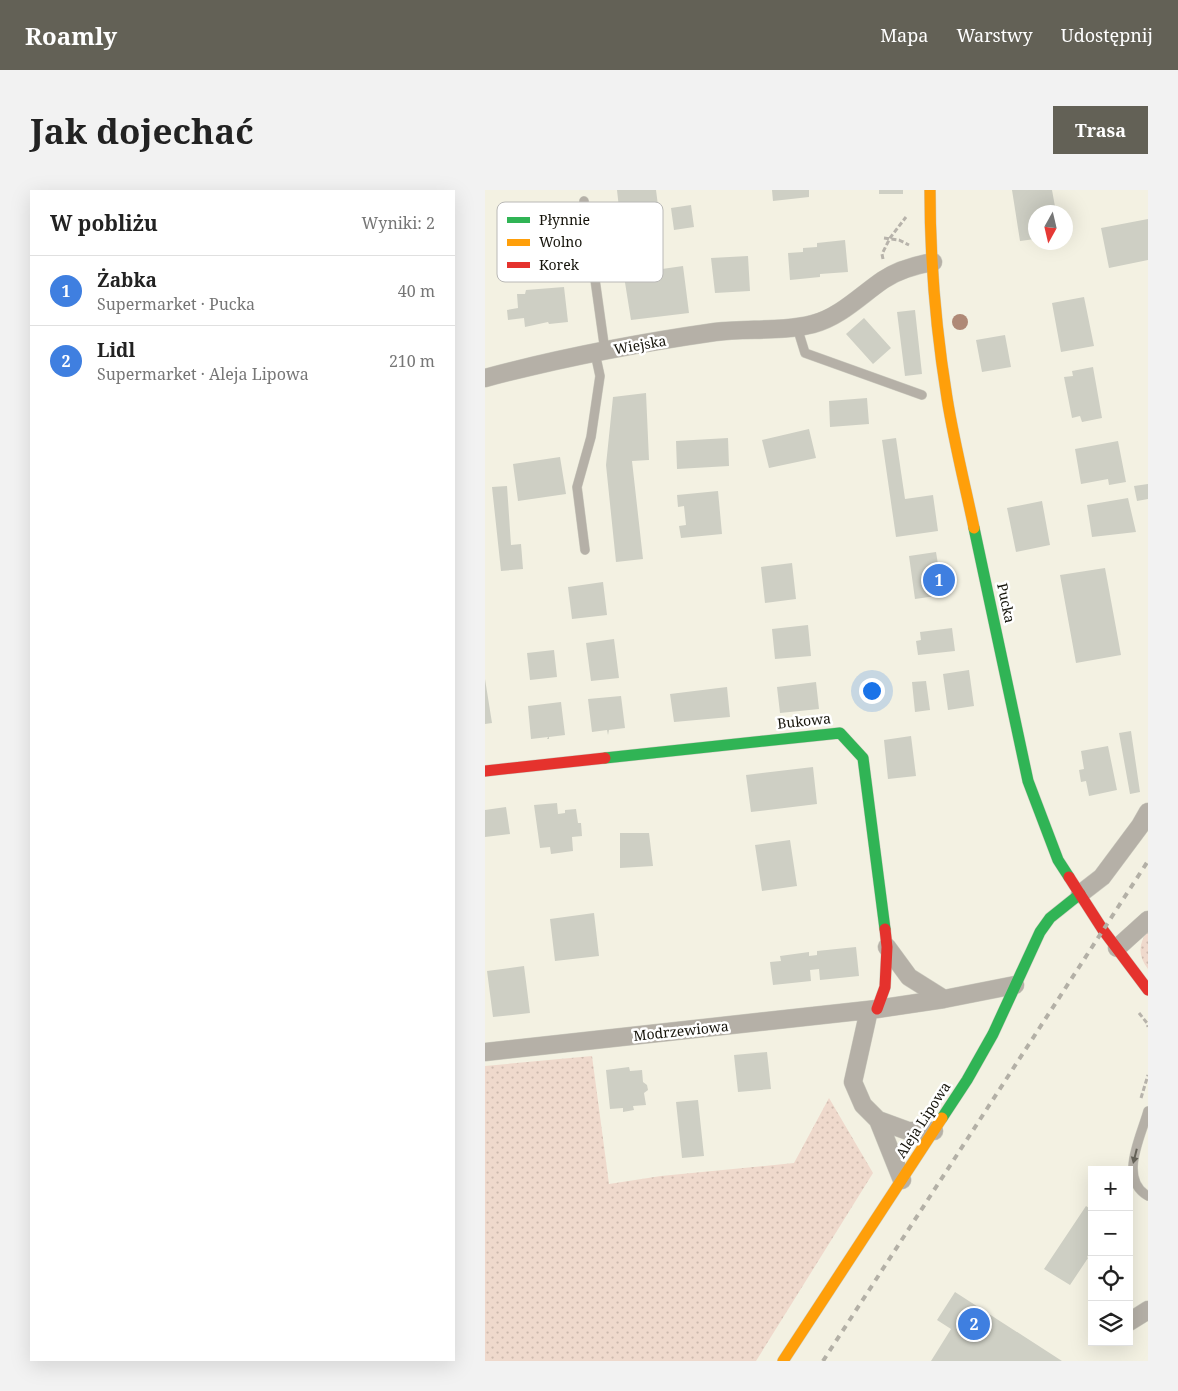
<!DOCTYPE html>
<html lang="pl">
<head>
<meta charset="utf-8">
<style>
	body { margin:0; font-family:"Noto Serif",serif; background:#f2f2f2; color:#222 }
	.controls { position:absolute; right:15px; bottom:15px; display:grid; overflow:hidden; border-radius:0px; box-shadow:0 5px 20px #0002 }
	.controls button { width:45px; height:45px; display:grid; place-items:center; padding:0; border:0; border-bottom:1px solid #e0e0e0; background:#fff; color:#222; font:25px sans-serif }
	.compass { position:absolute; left:543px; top:15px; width:45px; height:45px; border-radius:50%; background:#fff; box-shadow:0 5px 20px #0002; rotate:188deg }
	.you { position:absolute; left:386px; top:500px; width:18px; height:18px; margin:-12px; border:4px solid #fff; border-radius:50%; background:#1a73e8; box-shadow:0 0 0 8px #1a73e833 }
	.badge { display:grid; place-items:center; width:32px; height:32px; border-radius:50%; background:#636156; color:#fff; font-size:16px; font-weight:700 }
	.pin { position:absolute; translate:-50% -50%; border:2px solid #fff; box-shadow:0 1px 5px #0006 }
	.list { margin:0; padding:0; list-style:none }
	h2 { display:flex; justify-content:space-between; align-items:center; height:65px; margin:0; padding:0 20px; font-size:21px }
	h2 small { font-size:16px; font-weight:400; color:#767676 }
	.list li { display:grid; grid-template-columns:32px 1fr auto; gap:15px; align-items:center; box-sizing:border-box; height:70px; padding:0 20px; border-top:1px solid #e0e0e0 }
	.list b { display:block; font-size:19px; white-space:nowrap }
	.list p { margin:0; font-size:16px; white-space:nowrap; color:#767676 }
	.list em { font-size:16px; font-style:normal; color:#767676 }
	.icon { flex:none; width:28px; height:28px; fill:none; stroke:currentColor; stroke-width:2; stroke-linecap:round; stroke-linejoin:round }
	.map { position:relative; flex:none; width:663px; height:1171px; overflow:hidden; border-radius:0px }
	header { display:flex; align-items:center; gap:30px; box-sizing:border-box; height:70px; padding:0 25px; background:#636156; color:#fff }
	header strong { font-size:24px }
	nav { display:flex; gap:28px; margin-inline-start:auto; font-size:18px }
	.intro { display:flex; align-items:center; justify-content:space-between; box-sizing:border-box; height:120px; padding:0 30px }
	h1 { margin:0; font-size:35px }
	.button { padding:12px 22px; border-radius:0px; background:#636156; color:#fff; font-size:18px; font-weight:700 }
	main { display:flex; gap:30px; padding:0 30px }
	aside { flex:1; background:#fff; border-radius:0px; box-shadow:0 5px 20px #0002 }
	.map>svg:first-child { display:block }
	.grass { fill:url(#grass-dots) }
	.building { fill:#cecfc4 }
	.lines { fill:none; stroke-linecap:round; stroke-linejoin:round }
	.lane-casing { stroke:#cecdc1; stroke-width:10 }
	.street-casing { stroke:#cecdc1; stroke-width:19 }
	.fast-casing { stroke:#cecdc1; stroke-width:12 }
	.slow-casing { stroke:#cecdc1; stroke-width:12 }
	.jam-casing { stroke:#cecdc1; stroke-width:12 }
	.path { stroke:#b7b3ab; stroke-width:3; stroke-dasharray:5 2.5; stroke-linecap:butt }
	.lane { stroke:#b5b0a7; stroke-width:9 }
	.street { stroke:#b5b0a7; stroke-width:18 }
	.fast { stroke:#30b455; stroke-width:11 }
	.slow { stroke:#ff9f0a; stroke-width:11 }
	.jam { stroke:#e5322d; stroke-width:11 }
	.rail { stroke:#b3b0a6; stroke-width:4; stroke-dasharray:6 6; stroke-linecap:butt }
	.tree { fill:#af8976 }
	.oneway { fill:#656258 }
	.labels { text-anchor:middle; stroke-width:5; stroke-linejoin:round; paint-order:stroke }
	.street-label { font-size:14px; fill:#15130a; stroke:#fff }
	.key { fill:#fff; stroke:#b9b8b6; stroke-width:1 }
	.key-label { font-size:14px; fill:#15130a }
</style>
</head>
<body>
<header>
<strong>Roamly</strong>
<nav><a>Mapa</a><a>Warstwy</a><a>Udostępnij</a></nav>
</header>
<div class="intro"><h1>Jak dojechać</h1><a class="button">Trasa</a></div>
<main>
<aside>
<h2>W pobliżu<small>Wyniki: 2</small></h2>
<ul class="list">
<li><span class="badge" style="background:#3f7fe0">1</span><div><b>Żabka</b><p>Supermarket · Pucka</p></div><em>40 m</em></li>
<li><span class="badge" style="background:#3f7fe0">2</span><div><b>Lidl</b><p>Supermarket · Aleja Lipowa</p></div><em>210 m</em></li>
</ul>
</aside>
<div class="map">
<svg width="663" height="1171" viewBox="0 0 663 1171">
	<defs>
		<pattern id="grass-dots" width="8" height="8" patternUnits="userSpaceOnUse" patternTransform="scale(1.25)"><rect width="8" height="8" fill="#efd9cc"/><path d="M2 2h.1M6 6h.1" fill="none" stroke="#ccb9ae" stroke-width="1.8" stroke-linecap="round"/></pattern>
	</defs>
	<rect width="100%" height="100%" fill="#f3f1e2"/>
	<path class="grass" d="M663,740V779C653,766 653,754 663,740Z
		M107,866L124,994L176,986L309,973L344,908L388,983L271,1171H0V876Z"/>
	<path class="building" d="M132,0H171L175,31L136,36Z
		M287,0H324V7L288,11Z
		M394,0H418V4H394Z
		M527,0H567L571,22H550V49L535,51Z
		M206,15L209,37L189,40L186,18Z
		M663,29V70L624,78L616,38Z
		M360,50L363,82L335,84V87L305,90L303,63L318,62V58L332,57V53Z
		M263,66L265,101L230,103L226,68Z
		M198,76L204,123L146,130L138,80H170Z
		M79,97L83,132L64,134L63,132L40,137L39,128L23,130L22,120L33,118L32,104H40L41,100Z
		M599,107L609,156L576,162L567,113Z
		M430,120L437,184L420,186L412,122Z
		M379,128L406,158L388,174L361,144Z
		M520,145L526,177L497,182L491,150Z
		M608,177L617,228L597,232L595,226L587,228L579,187L588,186L587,181Z
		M161,203L164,270L147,271L158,369L131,372L121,275L128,207Z
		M382,208L384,234L345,237L344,211Z
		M324,239L331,268L284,278L277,250Z
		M243,248L244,276L192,279L191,251Z
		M411,248L420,309L448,305L453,341L411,347L397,250Z
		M633,251L641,292L624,295L623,289L596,294L590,259Z
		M75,267L81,304L33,311L28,274Z
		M663,294V309L652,311L649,296Z
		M22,296L26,355L36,354L38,379L16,381L7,297Z
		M233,301L237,344L196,348L194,336L201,335L199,316L193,317L192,305Z
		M643,308L651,342L607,347L602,315Z
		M557,311L565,355L531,362L522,318Z
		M451,362L458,405L430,409L424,366Z
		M307,373L311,409L280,413L276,377Z
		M620,378L636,465L591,473L575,385Z
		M118,392L122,425L87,429L83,397Z
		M323,435L326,466L290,469L287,439Z
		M467,438L470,461L433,465L431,451L436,450L435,442Z
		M129,449L134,488L106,491L101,453Z
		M69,460L72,487L45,490L42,463Z
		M484,480L489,516L463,520L458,484Z
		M0,489L7,533L0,534Z
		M441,491L445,520L430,522L427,492Z
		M331,492L334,519L295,523L292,497Z
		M242,497L245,527L189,532L185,504Z
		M136,506L140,538L124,540L123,545L122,540L107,542L103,509Z
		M76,512L80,545L64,547V549H62L63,547L46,549L43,516Z
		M646,541L655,602L645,604L634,543Z
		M426,546L431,586L403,589L399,550Z
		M623,556L632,600L604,606L601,591L596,592L594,580L599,579L596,561Z
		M328,577L332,614L266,622L261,585Z
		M72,613L73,624L80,623V620L91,619L93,633H96L97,646L87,647L88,661L66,664L65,657L55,658L49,615Z
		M21,617L25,644L0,647V620Z
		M135,643H164L168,676L135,678Z
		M305,650L312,696L277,701L270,655Z
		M109,723L114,766L70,771L65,729Z
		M371,757L374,786L335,790L334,779L325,780L326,791L288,795L285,772L296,771L295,766L324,762V766L332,765V761Z
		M39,776L45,823L8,827L2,781Z
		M282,862L286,899L253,902L249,865Z
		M144,877L145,881L157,880L158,892L162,895L163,900L159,903L161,915L148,916L149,920L138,922V918L125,919L121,880Z
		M213,910L219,966L197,968L191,912Z
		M601,1016L607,1020V1065L604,1064L602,1067L603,1068L585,1095L559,1079Z
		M470,1102L577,1171H446L466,1139L452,1130Z"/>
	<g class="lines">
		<defs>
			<path id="lane" d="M99,11L120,161
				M312,137L320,163L437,205
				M100,360L92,297L106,247L115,186L110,163
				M663,921C656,947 633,989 663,1006"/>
			<path id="street" d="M0,188C75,168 153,153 230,142C262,138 297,142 328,134C355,127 376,105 398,90C413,80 431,75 448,72
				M595,704L617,687L655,636L663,622
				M402,757L424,787L459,809
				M632,758L663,730
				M384,820L368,892L378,915L393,930L417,990
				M0,862L392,819L459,809L530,795
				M393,930L423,941H449
				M644,1132L663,1120"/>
			<path id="fast" d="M489,338L543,591L573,670L584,687
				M120,568L355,543L378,568L400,739
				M457,928L482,890L508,844L555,742L565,728L595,704"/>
			<path id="slow" d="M445,0C445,69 451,140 462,208C469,252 480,295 489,338
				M298,1171L457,928"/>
			<path id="jam" d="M0,581L120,568
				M584,687L618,740L663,800
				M392,819L400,797L402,757L400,739"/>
		</defs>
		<use href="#lane" class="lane-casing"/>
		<use href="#street" class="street-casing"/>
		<use href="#fast" class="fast-casing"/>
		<use href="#slow" class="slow-casing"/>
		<use href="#jam" class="jam-casing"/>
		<path class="path" d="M399,48L414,50L424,55
			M398,69L397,64L405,48L421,27
			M654,823L662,833L663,837
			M656,908L663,885"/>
		<use href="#lane" class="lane"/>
		<use href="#street" class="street"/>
		<use href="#fast" class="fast"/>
		<use href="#slow" class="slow"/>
		<use href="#jam" class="jam"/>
		<path class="rail" d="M338,1171L663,671"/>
	</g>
	<circle class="tree" cx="475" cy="132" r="8"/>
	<defs><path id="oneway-solid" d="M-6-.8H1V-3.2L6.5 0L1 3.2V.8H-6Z" transform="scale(1.25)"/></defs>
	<use class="oneway" href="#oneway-solid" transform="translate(650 966) rotate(104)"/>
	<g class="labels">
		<g class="street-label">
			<text transform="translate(155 155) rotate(-10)" y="5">Wiejska</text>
			<text transform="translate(521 413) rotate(78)" y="5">Pucka</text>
			<text transform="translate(319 531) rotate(-6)" y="5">Bukowa</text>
			<text transform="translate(196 841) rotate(-6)" y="5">Modrzewiowa</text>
			<text transform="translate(438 930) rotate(-57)" y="5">Aleja Lipowa</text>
		</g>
	</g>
	<rect x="12" y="12" width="166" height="80" rx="8" class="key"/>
	<rect x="22" y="27" width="23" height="6" fill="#30b455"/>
	<rect x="22" y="49" width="23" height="7" fill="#ff9f0a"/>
	<rect x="22" y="72" width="23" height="6" fill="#e5322d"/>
	<g class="key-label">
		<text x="54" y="35">Płynnie</text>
		<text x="54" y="57">Wolno</text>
		<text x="54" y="80">Korek</text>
	</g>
</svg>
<div class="controls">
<button>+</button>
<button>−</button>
<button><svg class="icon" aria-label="locate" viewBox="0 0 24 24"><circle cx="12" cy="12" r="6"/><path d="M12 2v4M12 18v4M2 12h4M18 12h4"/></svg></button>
<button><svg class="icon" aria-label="layers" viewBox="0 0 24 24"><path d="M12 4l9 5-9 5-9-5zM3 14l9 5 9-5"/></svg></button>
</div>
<svg class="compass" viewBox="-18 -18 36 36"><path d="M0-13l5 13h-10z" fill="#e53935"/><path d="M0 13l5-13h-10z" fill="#767676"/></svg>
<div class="you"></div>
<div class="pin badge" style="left:454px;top:390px;background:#3f7fe0">1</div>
<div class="pin badge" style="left:489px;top:1134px;background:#3f7fe0">2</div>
</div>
</main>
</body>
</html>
